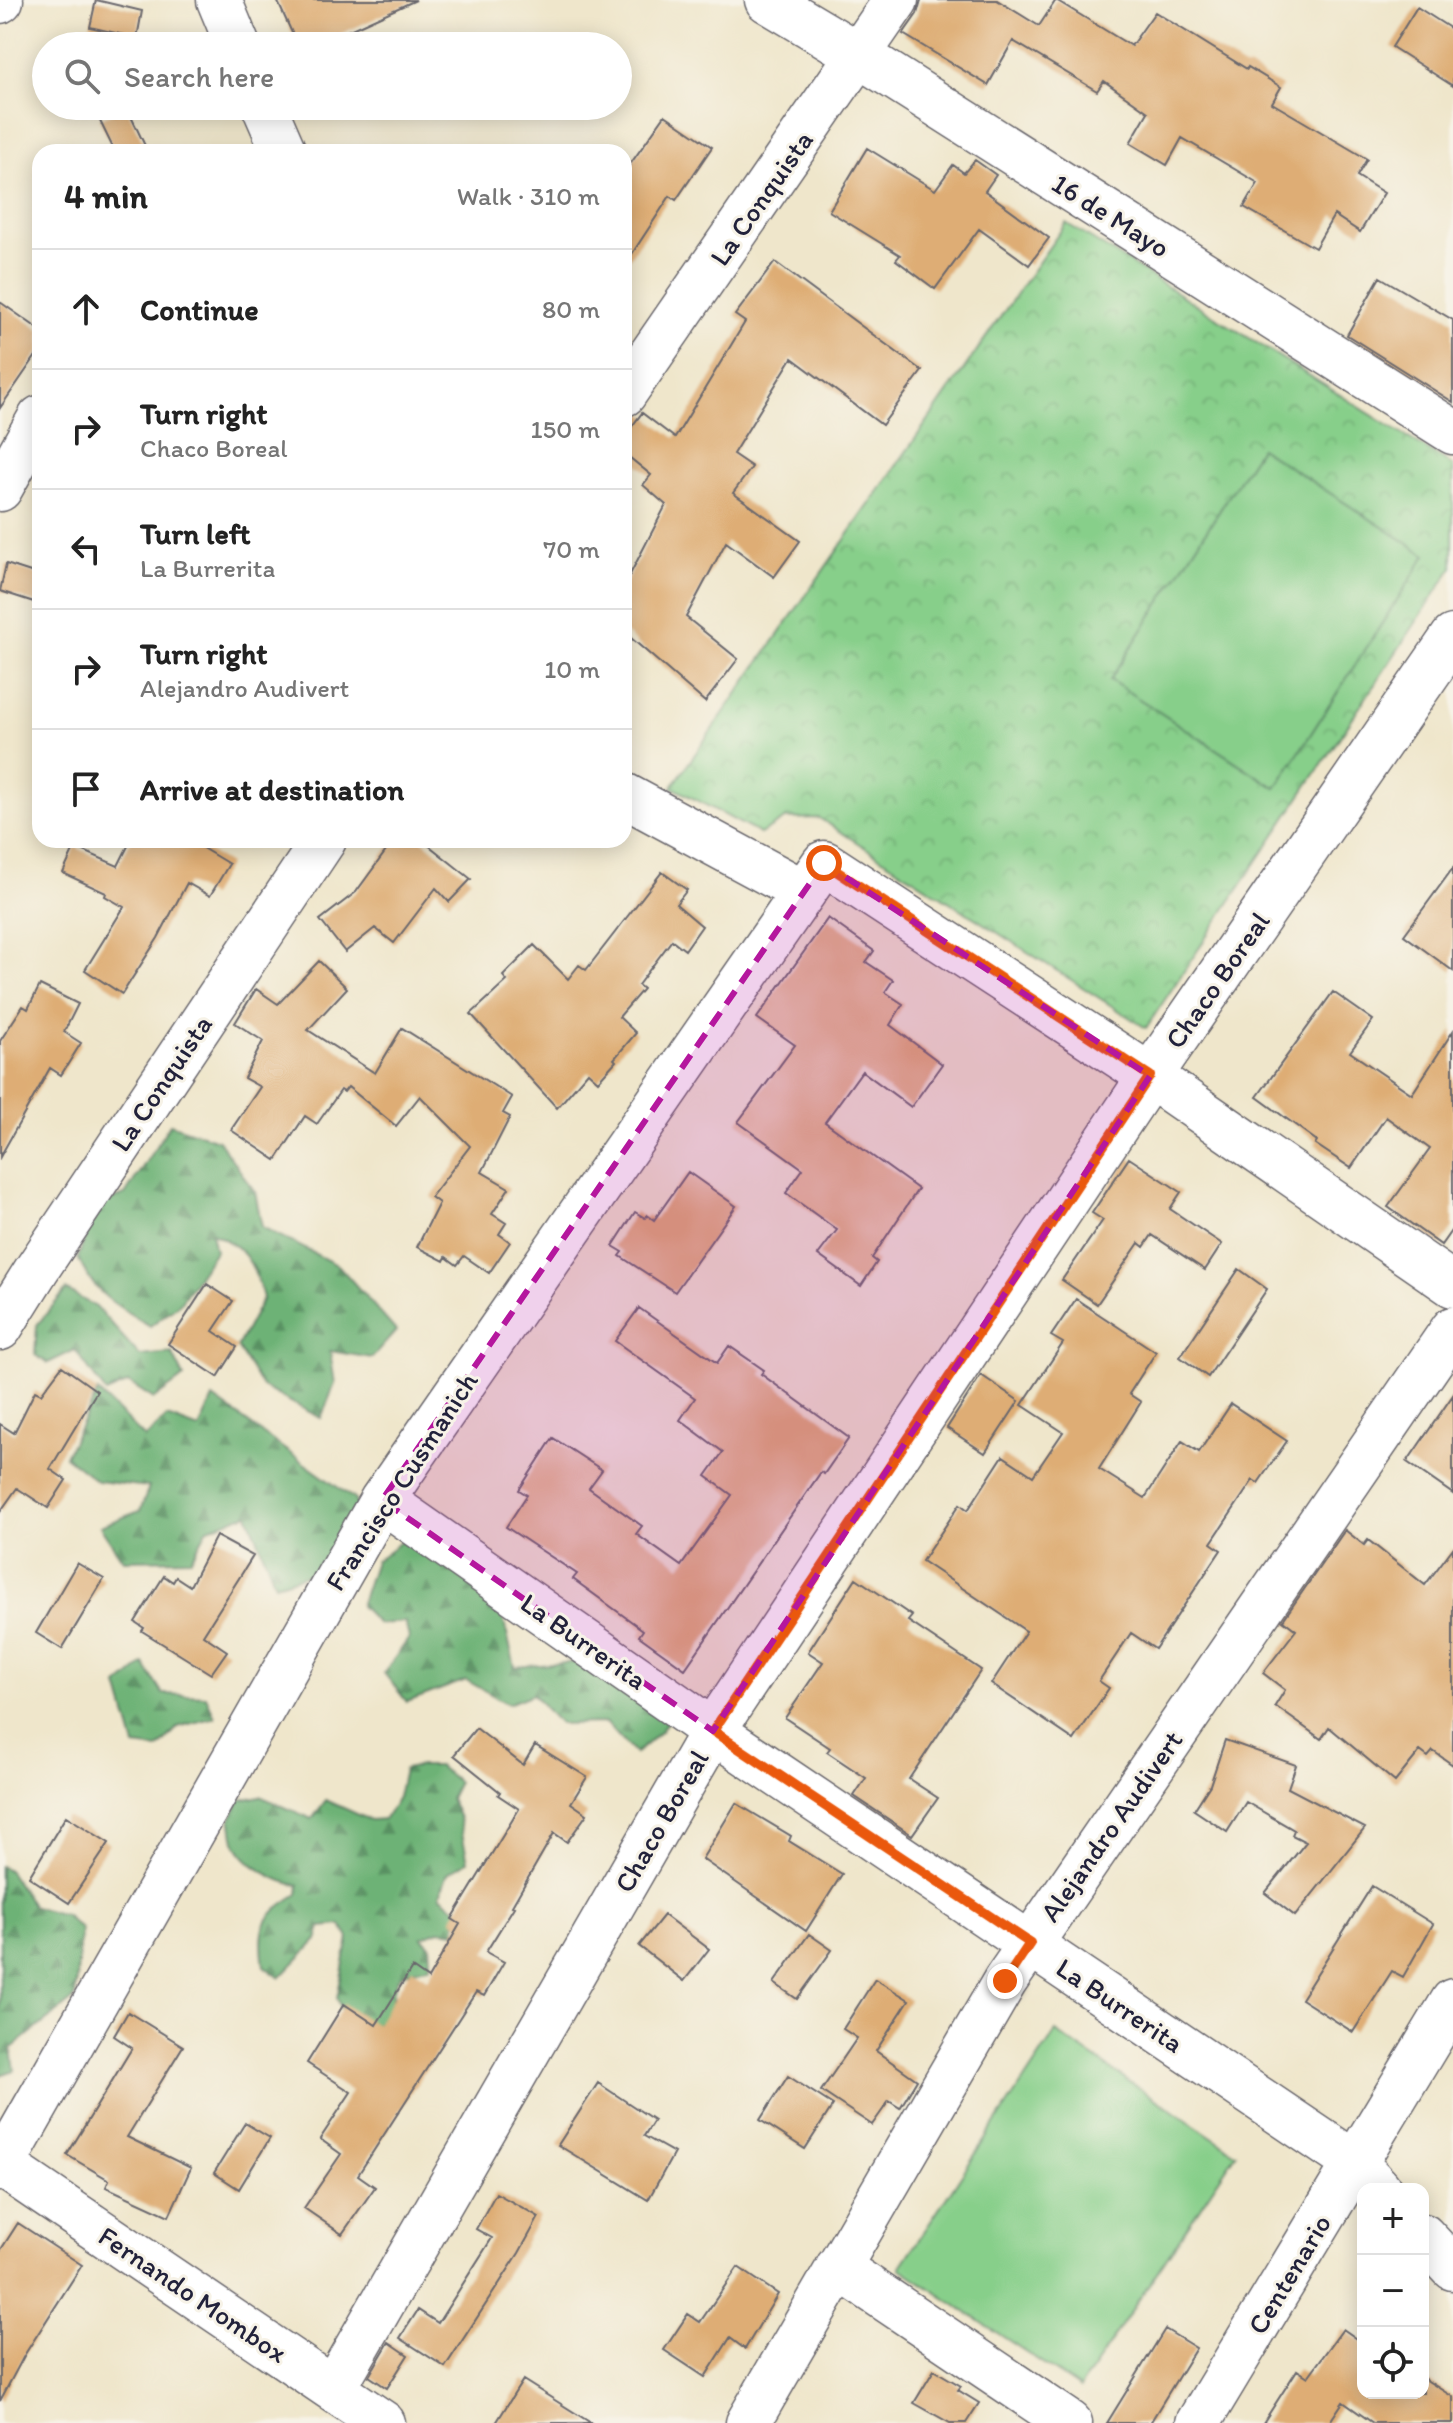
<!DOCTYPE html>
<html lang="en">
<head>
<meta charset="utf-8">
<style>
	body { margin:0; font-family:Itim,sans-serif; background:#f2f2f2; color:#222 }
	.controls { position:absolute; right:24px; bottom:24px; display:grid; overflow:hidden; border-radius:16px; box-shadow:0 4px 20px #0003 }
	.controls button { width:72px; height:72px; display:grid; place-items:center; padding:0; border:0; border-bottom:2px solid #e0e0e0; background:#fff; color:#222; font:40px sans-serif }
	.stop { position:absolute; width:24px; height:24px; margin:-18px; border:6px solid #ea580c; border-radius:50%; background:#fff }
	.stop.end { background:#ea580c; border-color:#fff; box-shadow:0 2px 8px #0008 }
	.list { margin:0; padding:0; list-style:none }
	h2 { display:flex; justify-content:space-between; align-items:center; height:104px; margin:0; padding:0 32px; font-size:34px }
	h2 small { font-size:26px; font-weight:400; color:#767676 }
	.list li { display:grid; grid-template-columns:52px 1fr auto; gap:24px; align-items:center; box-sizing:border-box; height:120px; padding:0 32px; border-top:2px solid #e0e0e0 }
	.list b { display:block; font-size:30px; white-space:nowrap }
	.list p { margin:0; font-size:26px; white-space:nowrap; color:#767676 }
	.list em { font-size:26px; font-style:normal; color:#767676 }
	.icon { flex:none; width:44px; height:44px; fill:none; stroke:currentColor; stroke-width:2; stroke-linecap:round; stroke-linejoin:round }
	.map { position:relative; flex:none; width:1453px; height:2423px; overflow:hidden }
	.search { position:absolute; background:#fff; box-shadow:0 4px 20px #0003; left:32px; top:32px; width:600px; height:88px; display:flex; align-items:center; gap:20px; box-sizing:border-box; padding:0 28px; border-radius:44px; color:#767676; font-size:30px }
	.panel { position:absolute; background:#fff; box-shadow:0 4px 20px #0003; left:32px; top:144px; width:600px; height:704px; border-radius:24px }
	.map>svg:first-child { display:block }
	.forest { fill:url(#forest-firs); stroke:#486a58; stroke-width:2 }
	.park { fill:url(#park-crowns); stroke:#547862; stroke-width:2 }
	.pitch { fill:#87cf8a; stroke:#547862; stroke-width:2 }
	.building { fill:#dead75 }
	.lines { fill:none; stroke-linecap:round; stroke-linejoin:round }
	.minor-casing { stroke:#6a676d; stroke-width:47 }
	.minor { stroke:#fff; stroke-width:44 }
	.route { stroke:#ea580c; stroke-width:10 }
	.marked { fill:#b5179e; fill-opacity:0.2; stroke:#b5179e; stroke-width:6; stroke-dasharray:16 10; stroke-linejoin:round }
	.labels { text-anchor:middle; stroke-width:6; stroke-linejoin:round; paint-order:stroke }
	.street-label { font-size:28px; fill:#22223b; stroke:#f7f3e8 }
</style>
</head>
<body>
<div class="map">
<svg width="1453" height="2423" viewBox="0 0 1453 2423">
	<defs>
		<pattern id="forest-firs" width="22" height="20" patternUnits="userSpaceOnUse" patternTransform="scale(2)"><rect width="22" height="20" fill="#6db276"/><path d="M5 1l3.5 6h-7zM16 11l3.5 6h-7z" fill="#599062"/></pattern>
		<pattern id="park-crowns" width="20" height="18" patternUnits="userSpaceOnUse" patternTransform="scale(2)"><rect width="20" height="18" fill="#87cf8a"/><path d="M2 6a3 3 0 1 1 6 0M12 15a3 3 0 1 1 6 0" fill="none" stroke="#74b178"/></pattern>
	</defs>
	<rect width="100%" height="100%" fill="#f7f3e8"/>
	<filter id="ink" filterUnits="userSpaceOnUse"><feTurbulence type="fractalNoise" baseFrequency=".0125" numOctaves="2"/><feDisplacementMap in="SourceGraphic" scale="16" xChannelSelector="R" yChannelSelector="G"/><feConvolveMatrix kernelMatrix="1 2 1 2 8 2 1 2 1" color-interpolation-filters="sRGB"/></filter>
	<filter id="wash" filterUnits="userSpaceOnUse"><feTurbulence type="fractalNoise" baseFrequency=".006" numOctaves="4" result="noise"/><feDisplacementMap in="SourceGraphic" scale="32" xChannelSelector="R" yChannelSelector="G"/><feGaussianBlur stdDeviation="1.8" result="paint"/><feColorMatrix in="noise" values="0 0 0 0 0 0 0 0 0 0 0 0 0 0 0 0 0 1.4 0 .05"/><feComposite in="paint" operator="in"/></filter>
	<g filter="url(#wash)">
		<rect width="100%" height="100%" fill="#efe6cb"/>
		<path class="forest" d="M170,1124L218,1140L255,1192L262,1227L339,1266L396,1331L372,1358L330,1351L335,1384L321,1418L262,1387L237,1347L263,1298C254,1263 246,1247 211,1233L215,1251L180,1303L150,1326C117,1306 94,1295 78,1258L97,1205L125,1195Z
			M66,1290L96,1307L140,1356L172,1353L184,1377L154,1399L129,1383L106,1393L75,1350L48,1363L35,1355L37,1325Z
			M98,1392L145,1438L167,1417L199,1429L213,1398L354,1499L361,1512L335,1537L326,1569L275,1584L248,1514L208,1528L191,1559L123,1560L100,1526L140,1511L149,1487L97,1481L65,1456Z
			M402,1541L436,1549L499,1601L515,1667L577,1662L668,1720L661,1731L635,1754L606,1723L559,1724L533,1694L508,1704L466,1680L407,1702L384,1673L409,1638L405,1622L378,1624L360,1606L375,1561Z
			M144,1664L163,1694L206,1696L215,1717L178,1727L158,1749L135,1746L118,1686Z
			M421,1766H438L458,1782L450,1798L459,1818L468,1861L448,1873L440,1895L457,1909L455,1932L439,1930L422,1937L430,1945L431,1966C391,1974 396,1976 391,2014L372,2027L345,2019L337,1998L349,1938L341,1925L321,1927L317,1940L280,1978L264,1966C258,1926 264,1915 298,1894L299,1885C278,1883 246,1865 236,1844C233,1837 233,1826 231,1818L241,1800L260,1796L312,1819L326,1800L370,1820L385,1819L398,1797L404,1769Z
			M0,1866L8,1870L34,1907L65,1915L81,1929L75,1998L12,2048L15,2070L0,2075Z"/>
		<path class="park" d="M1066,223L1453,466V567L1146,1028L819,818L785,819L760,834L672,787Z"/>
		<path class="pitch" d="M1260,448L1426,555L1276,788L1110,680Z
			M1056,2032L1236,2153L1080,2388L900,2268Z"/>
		<g id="blocks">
			<path class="building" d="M96,0L142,11L137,38L90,27Z
				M277,0H416L314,46H298Z
				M921,0H997L1039,26L1056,0L1131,46L1155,12L1247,69L1248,67L1281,87L1272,103L1367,159L1357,176L1384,193L1360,232L1334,215L1315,248L1244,207L1258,183L1182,138L1167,165L1130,143L1148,112L1104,81L1097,91L1013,41L988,85L903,34L917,14Z
				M1417,7L1453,30V86L1392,47Z
				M126,106L148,152H115L99,119Z
				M665,115L712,147L676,200L670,196L624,266V173Z
				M867,148L935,190L953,165L964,173L975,160L996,175L985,191L1049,238L1029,265L979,229L935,289L896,260L900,255L829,211Z
				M775,262L922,371L882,425L792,358L733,454L752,467L733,493L800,541L774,577L726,542L686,617L738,659L705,702L624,632V586L666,505L643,485L651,475L624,453V437L642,413L675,438L745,322L735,315Z
				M1380,277L1453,320V402L1347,335Z
				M0,302L40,330V350L0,408Z
				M6,564L40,575V604L0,591Z
				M131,840H189L229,864L210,896L187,883L158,938L122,994L85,970L124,907L105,896L106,893L63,873L75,847L118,866Z
				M394,840H422L471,879L449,902L436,888L394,943L375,928L345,952L320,920L356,892Z
				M1453,868V971L1404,935Z
				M662,872L687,890L676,904L702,926L685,950L672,940L638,985L643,989L619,1017L636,1033L614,1059L616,1061L598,1081L588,1072L557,1108L471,1014L507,981L503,976L534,945L568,979L579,965L586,970Z
				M828,918L874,951L866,962L893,980L885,992L903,1004L890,1025L942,1064L911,1107L862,1071L825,1122L918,1189L872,1258L877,1262L861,1286L818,1255L837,1230L786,1193L803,1169L738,1122L795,1045L757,1018Z
				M319,961L347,988L308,1030L375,1073L402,1028L512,1097L503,1113L510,1117L482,1172L509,1188L492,1214L506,1223L499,1234L510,1242L489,1273L464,1256L457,1265L446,1257L444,1261L417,1247L439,1203L431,1197L470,1146L420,1096L396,1126L348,1087L344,1092L341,1090L317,1124L305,1116L276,1160L231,1130L260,1087L244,1078L263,1041L235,1023L256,989L278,1004Z
				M40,985L78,1004L64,1032L81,1043L61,1075L50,1068L0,1157V1041L23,1006L28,1009Z
				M1333,992L1373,1020L1350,1052L1412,1094L1453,1031V1228L1441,1245L1388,1207L1430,1149L1386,1117L1351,1168L1315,1144L1317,1141L1257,1097Z
				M1129,1158L1181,1192L1170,1209L1222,1244L1205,1270L1152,1235L1144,1247L1139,1243L1097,1304L1062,1280L1103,1220L1092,1213Z
				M688,1172L736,1206L675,1292L620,1256L623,1252L613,1246L635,1212L645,1218L647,1215L654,1220Z
				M1239,1269L1267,1289L1208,1377L1180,1357Z
				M207,1284L233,1301L213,1331L237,1347L218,1377L168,1344Z
				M1076,1299L1156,1352L1129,1394L1141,1402L1099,1469L1145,1498L1182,1441L1199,1452L1231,1404L1287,1441L1258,1483L1253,1480L1211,1543L1221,1550L1155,1649L1131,1633L1099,1681L1109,1688L1074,1740L991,1684L1026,1631L922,1561L960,1504L968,1510L1003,1456L1033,1476L1063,1432L1022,1405L1063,1343L1051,1336Z
				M639,1308L717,1363L729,1346L764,1370L761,1374L849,1438L824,1474L821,1472L685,1669L639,1636L643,1630L573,1579L577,1574L506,1527L527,1495L519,1490L553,1438L602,1470L589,1488L642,1526L636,1534L681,1566L732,1495L706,1476L723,1452L680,1420L695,1398L615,1341Z
				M62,1366L97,1391L50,1469L66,1480L48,1508L17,1488L0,1512V1424L14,1433L35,1391L41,1394Z
				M981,1375L1019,1401L985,1453L947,1428Z
				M1453,1395V1494L1407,1462Z
				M1345,1530L1364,1545L1368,1540L1425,1585L1453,1548V1765L1433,1751L1428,1757L1420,1751L1395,1782L1329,1727L1321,1739L1275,1706L1285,1690L1263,1673L1296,1630L1283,1620Z
				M216,1536L253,1556L203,1635L227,1651L211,1674L142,1631L144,1628L135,1622L164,1576L173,1582L176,1577L190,1586Z
				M77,1563L104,1579L62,1649L36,1633Z
				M856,1578L912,1616L908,1621L981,1670L909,1779L938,1798L912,1835L854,1796L866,1778L827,1752L830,1748L785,1718L823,1662L808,1652Z
				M476,1728L523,1765L535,1745L587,1777L571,1803L587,1814L567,1842L554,1833L512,1906L514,1907L486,1952L504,1962L484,1996L476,1992L358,2175L375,2187L342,2234L304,2208L341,2154L320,2139L351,2092L307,2063L344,2004L376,2025L412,1968L428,1979L460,1924L452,1919L519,1809L498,1795L500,1792L454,1755Z
				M1225,1740L1296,1765L1288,1788L1365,1828L1295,1916L1265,1893L1306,1842L1292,1835L1294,1830L1246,1802L1227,1832L1194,1810L1210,1785Z
				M736,1803L791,1836L789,1841L842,1874L806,1931L702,1859Z
				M66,1816L109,1843L69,1903L29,1877Z
				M1372,1886L1433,1924L1403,1977L1392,1971L1353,2032L1301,1999Z
				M664,1915L709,1949L684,1981L639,1946Z
				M809,1934L832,1950L797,1999L774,1983Z
				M875,1979L909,2000L876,2051L917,2080L900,2108L889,2101L872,2125L821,2091L857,2038L843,2029Z
				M128,2012L183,2046L127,2137L191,2168L169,2216L106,2187L109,2180L67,2155L132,2048L114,2036Z
				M788,2076L833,2105L805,2149L760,2120Z
				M598,2083L654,2120L644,2136L674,2153L648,2200L558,2145Z
				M245,2123L270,2138L239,2189L214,2173Z
				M496,2193L539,2217L519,2253L445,2367L400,2338L418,2310L438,2323L492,2238L476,2229Z
				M18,2223L82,2265L25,2354L0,2401V2251Z
				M738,2267L778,2294L745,2349L730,2338L705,2377L664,2350L688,2314L700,2322Z
				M1165,2329L1196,2348L1150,2423H1107Z
				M1343,2329L1363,2343V2393H1423V2378L1453,2397V2423H1373L1343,2402L1329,2423H1263L1297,2370L1308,2377Z
				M389,2342L408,2355L387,2388L369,2376Z
				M934,2370L961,2386L958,2390L979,2403L966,2423H950L914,2403Z
				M523,2380L591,2423H496Z"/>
		</g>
	</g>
	<g filter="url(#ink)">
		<use href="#blocks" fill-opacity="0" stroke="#6a676d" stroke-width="2"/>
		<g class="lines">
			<defs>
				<path id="minor" d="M219,0L238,46
					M767,0L859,55L1453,432
					M0,1L1,0
					M264,106L284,152
					M624,394L896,0
					M0,489L40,418
					M624,795L804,892
					M0,1328L37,1269L324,840
					M382,1500L713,1731L1356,2164L1379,2189
					M2,2165L383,2423
					M0,2169L382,1500L824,863L1150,1076L1453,1285
					M1423,2236L1453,2268
					M838,2267L1070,2423
					M333,2389L713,1731L1150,1076L1453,637
					M748,2423L1005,1981L1453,1329
					M1198,2423L1453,2001"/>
			</defs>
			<use href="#minor" class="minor-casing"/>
			<use href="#minor" class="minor"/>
		</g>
	</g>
	<g class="lines" filter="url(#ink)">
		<path class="route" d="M824,863L1150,1076L713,1731L1030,1943L1005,1981"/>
	</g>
	<path class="marked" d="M824,863L1150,1076L713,1731L382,1500Z"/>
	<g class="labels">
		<g class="street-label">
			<text transform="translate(761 198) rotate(-55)" y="10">La Conquista</text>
			<text transform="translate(1111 215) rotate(32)" y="10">16 de Mayo</text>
			<text transform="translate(1217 980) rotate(-55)" y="10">Chaco Boreal</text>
			<text transform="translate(161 1083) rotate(-56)" y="10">La Conquista</text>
			<text transform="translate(401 1481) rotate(-57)" y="10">Francisco Cusmanich</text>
			<text transform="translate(584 1641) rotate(35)" y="10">La Burrerita</text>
			<text transform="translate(661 1821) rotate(-60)" y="10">Chaco Boreal</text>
			<text transform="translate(1111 1826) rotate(-55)" y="10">Alejandro Audivert</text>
			<text transform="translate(1120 2005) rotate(34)" y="10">La Burrerita</text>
			<text transform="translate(1289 2274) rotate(-59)" y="10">Centenario</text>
			<text transform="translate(193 2294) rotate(34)" y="10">Fernando Mombox</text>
		</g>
	</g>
</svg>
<div class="controls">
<button>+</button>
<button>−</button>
<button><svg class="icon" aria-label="locate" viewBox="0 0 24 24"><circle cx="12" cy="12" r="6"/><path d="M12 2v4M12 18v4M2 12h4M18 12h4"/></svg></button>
</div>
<div class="stop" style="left:824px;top:863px"></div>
<div class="stop end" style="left:1005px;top:1981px"></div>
<div class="search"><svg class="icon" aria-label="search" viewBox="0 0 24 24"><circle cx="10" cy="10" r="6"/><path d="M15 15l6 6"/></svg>Search here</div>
<section class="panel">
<h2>4 min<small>Walk · 310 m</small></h2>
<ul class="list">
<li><svg class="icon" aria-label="ahead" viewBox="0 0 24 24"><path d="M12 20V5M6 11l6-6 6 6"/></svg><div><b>Continue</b></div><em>80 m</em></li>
<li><svg class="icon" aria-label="right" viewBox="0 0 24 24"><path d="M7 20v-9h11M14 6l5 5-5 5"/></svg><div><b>Turn right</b><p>Chaco Boreal</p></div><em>150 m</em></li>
<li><svg class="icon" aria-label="left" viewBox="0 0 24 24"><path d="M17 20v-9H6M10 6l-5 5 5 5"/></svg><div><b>Turn left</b><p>La Burrerita</p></div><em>70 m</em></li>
<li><svg class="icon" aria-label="right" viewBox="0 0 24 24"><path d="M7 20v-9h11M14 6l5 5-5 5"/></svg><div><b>Turn right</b><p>Alejandro Audivert</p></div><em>10 m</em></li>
<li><svg class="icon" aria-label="arrive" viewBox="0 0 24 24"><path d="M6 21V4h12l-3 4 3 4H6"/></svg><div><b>Arrive at destination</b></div></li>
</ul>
</section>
</div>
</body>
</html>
